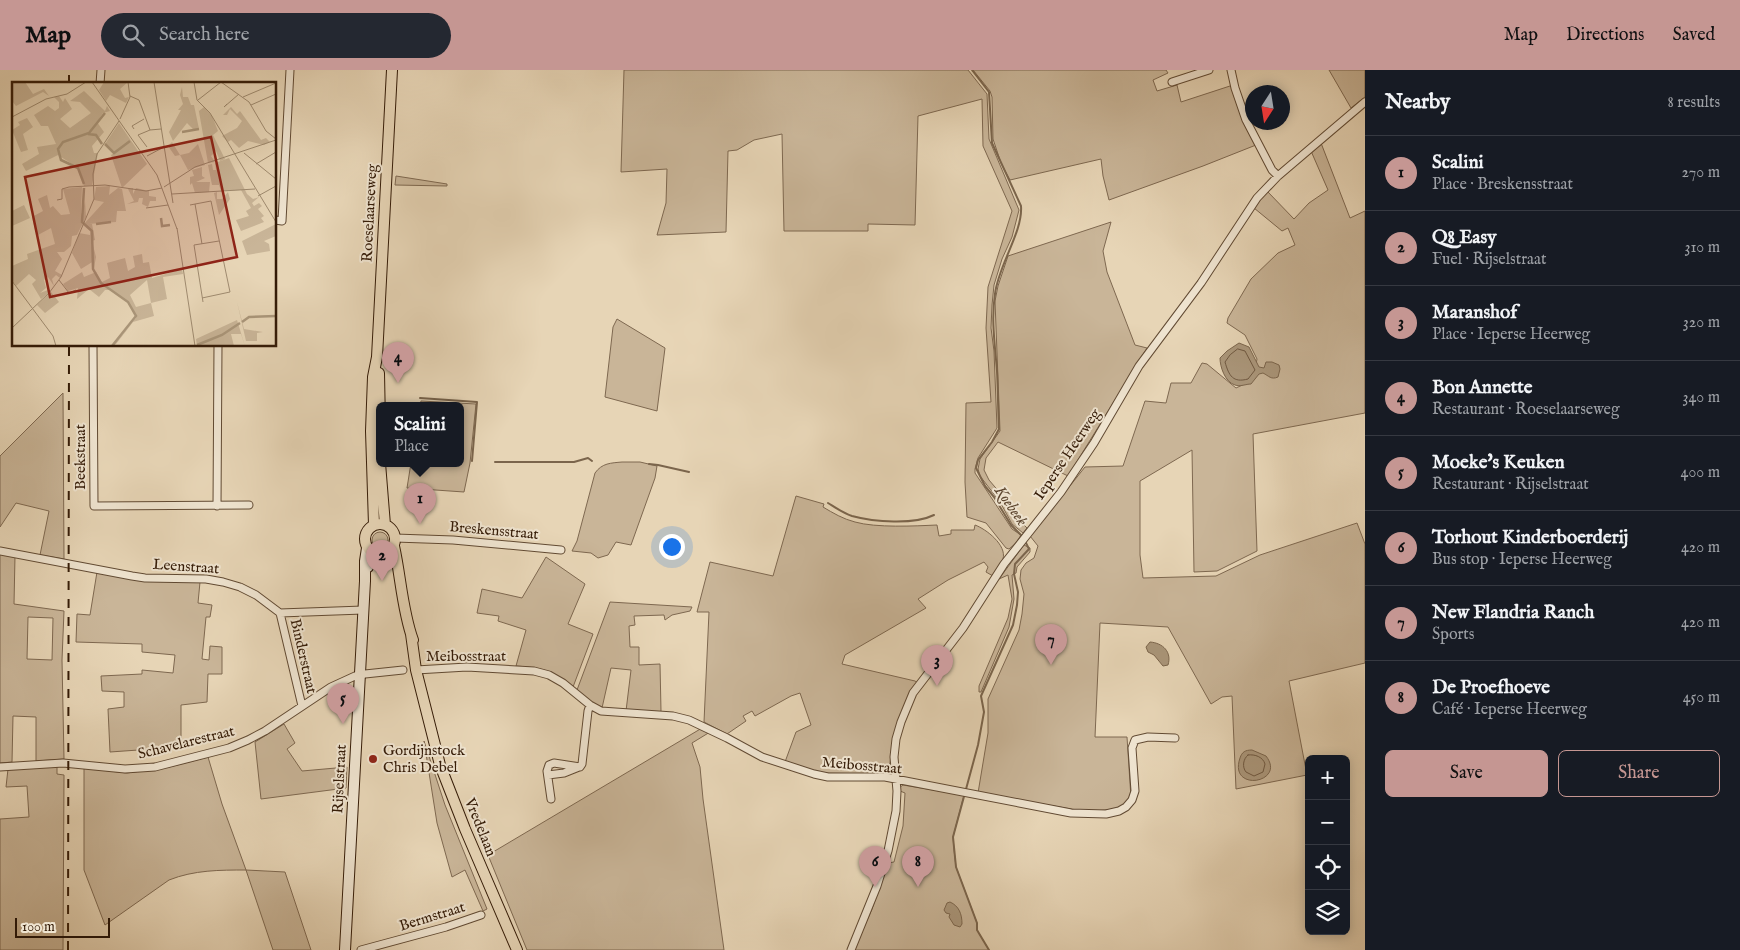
<!DOCTYPE html>
<html lang="en">
<head>
<meta charset="utf-8">
<style>
	body { margin:0; font-family:"IM FELL English",serif; background:#242831; color:#f1f3f6 }
	.controls { position:absolute; right:15px; bottom:15px; display:grid; overflow:hidden; border-radius:8px; box-shadow:0 2px 12px #0003 }
	.controls button { width:45px; height:45px; display:grid; place-items:center; padding:0; border:0; border-bottom:1px solid #363941; background:#171b24; color:#f1f3f6; font:25px sans-serif }
	.compass { position:absolute; left:1245px; top:15px; width:45px; height:45px; border-radius:50%; background:#171b24; box-shadow:0 2px 12px #0003; rotate:192deg }
	.scale { position:absolute; left:15px; bottom:12px; width:95px; box-sizing:border-box; padding-left:5px; border:2px solid #341b07; border-top:0; font-size:14px; line-height:18px; white-space:nowrap; color:#341b07; -webkit-text-stroke:4px #efe4d0; paint-order:stroke }
	.you { position:absolute; left:671px; top:476px; width:18px; height:18px; margin:-12px; border:4px solid #fff; border-radius:50%; background:#1a73e8; box-shadow:0 0 0 8px #1a73e833 }
	.badge { display:grid; place-items:center; width:32px; height:32px; border-radius:50%; background:#c59692; color:#111; font-size:16px; font-weight:700 }
	.pin { position:absolute; translate:-50% -41px; filter:drop-shadow(0 1px 2px #0008) }
	.pin::after { content:''; position:absolute; top:26px; width:18px; height:15px; background:inherit; clip-path:polygon(0 0,100% 0,50% 100%) }
	.popup { position:absolute; left:376px; top:332px; width:88px; height:65px; box-sizing:border-box; display:grid; place-content:center; border-radius:8px; background:#171b24; filter:drop-shadow(0 1px 4px #0005); font-size:16px; white-space:nowrap; color:#9ea1a6 }
	.popup b { font-size:19px; color:#f1f3f6 }
	.popup::after { content:''; position:absolute; left:50%; top:100%; margin-left:-10px; border:10px solid transparent; border-top-color:#171b24 }
	.list { margin:0; padding:0; list-style:none }
	h2 { display:flex; justify-content:space-between; align-items:center; height:65px; margin:0; padding:0 20px; font-size:21px }
	h2 small { font-size:16px; font-weight:400; color:#9ea1a6 }
	.list li { display:grid; grid-template-columns:32px 1fr auto; gap:15px; align-items:center; box-sizing:border-box; height:75px; padding:0 20px; border-top:1px solid #363941 }
	.list b { display:block; font-size:19px; white-space:nowrap }
	.list p { margin:0; font-size:16px; white-space:nowrap; color:#9ea1a6 }
	.list em { font-size:16px; font-style:normal; color:#9ea1a6 }
	.actions { display:flex; gap:10px; padding:15px 20px }
	.actions a { flex:1; padding:11px 0; border:1px solid #c59692; border-radius:8px; text-align:center; font-size:18px; color:#c59692 }
	.actions .main { background:#c59692; color:#111 }
	.icon { flex:none; width:28px; height:28px; fill:none; stroke:currentColor; stroke-width:2; stroke-linecap:round; stroke-linejoin:round }
	.map { position:relative; flex:none; width:1365px; height:880px; overflow:hidden }
	header { display:flex; align-items:center; gap:30px; box-sizing:border-box; height:70px; padding:0 25px; background:#c59692; color:#111 }
	header strong { font-size:24px }
	nav { display:flex; gap:28px; margin-inline-start:auto; font-size:18px }
	.search { width:350px; height:45px; background:#242831; display:flex; align-items:center; gap:12px; box-sizing:border-box; padding:0 18px; border-radius:28px; color:#9ea1a6; font-size:19px }
	main { display:flex }
	aside { flex:1; background:#171b24 }
	.map>svg:first-child { display:block }
	.green { fill:#c9b598; stroke:#7e6850; fill-rule:evenodd }
	.water { fill:#aa967a; stroke:#7b654c }
	.lines { fill:none; stroke-linecap:round; stroke-linejoin:round }
	.shore { stroke:#6f5840; stroke-width:1 }
	.stream { stroke:#7b654c; stroke-width:2 }
	.street-casing { stroke:#614a33; stroke-width:9 }
	.secondary-casing { stroke:#341b07; stroke-width:12 }
	.primary-casing { stroke:#341b07; stroke-width:12 }
	.street { stroke:#efe4d0; stroke-width:7 }
	.secondary { stroke:#efe4d0; stroke-width:10 }
	.primary { stroke:#e7d5b6; stroke-width:10 }
	.rail { stroke:#341b07; stroke-width:2; stroke-dasharray:9 9; stroke-linecap:butt }
	.poi-dot { fill:#8f2418; stroke:#efe4d0; stroke-width:2 }
	.labels { text-anchor:middle; stroke-width:4; stroke-linejoin:round; paint-order:stroke }
	.street-label { font-size:15px; fill:#341b07; stroke:#efe4d0 }
	.poi-label { font-size:15px; fill:#341b07; stroke:#efe4d0; text-anchor:start }
	.water-label { font-size:16px; font-style:italic; fill:#5d462f; stroke:#efe4d0 }
	.inset-river { fill:none; stroke:#aa967a; stroke-width:2.5 }
	.inset-road { fill:none; stroke:#9f8b70; stroke-width:1 }
	.view { fill:#8f2418; fill-opacity:0.15; stroke:#8f2418; stroke-width:2.5 }
	.inset-edge { fill:none; stroke:#341b07; stroke-width:2.5 }
</style>
</head>
<body>
<header>
<strong>Map</strong>
<div class="search"><svg class="icon" aria-label="search" viewBox="0 0 24 24"><circle cx="10" cy="10" r="6"/><path d="M15 15l6 6"/></svg>Search here</div>
<nav><a>Map</a><a>Directions</a><a>Saved</a></nav>
</header>
<main>
<div class="map">
<svg width="1365" height="880" viewBox="0 0 1365 880">
	<rect width="100%" height="100%" fill="#e7d5b6"/>
	<filter id="stains"><feTurbulence type="fractalNoise" baseFrequency=".004" numOctaves="4"/><feColorMatrix values="0 0 0 0 .2 0 0 0 0 .09 0 0 0 0 .02 0 0 0 .5 -.17"/></filter>
	<radialGradient id="worn" r=".72"><stop offset=".6" stop-color="#630" stop-opacity="0"/><stop offset="1" stop-color="#630" stop-opacity=".3"/></radialGradient>
	<path class="green" d="M624,0H968L987,24L989,69L1019,140L1012,167L1002,189L994,215L992,235L991,258L994,281L997,358L978,388L975,399V403L981,412L1012,459L1021,465L1016,473L1009,479L1006,478L986,453L967,447L965,412L966,333L991,332L986,258L988,217L1012,141L983,76L982,29L918,46L915,155L868,154V161H784L782,64L754,70L737,80L728,81L726,162L657,165L666,133L667,99L621,102Z
		M973,0H1166L1168,3L1153,10L1157,21L1177,15L1181,32L1233,15L1256,75L1203,96L1109,130L1103,106L1101,89L1010,110L1001,93L993,69L992,27L990,21Z
		M1329,0H1365V27L1351,38Z
		M1321,73L1350,148L1365,141V343L1253,364L1257,481L1217,501L1194,502L1192,380L1140,411V485L1143,508L1216,506L1260,485L1357,453L1365,474V593L1289,611L1307,705L1236,719L1232,626L1222,627L1211,634L1168,557L1100,553L1095,667H1127L1131,728L1118,739L1093,741L1077,740L978,723L988,663V629L1019,560L1022,544L1024,524L1020,509L1021,500L1026,493L1034,488L1038,476L1030,466L1085,397L1123,396L1145,331L1166,333L1171,313H1191L1202,293L1207,294L1236,318L1253,310L1257,289L1245,265L1227,253L1228,248L1251,209L1278,183L1295,175L1288,158L1282,161L1254,138L1267,121L1294,149L1309,133L1328,120L1311,81Z
		M396,106L447,114V116L395,115Z
		M1111,152L1103,181L1107,202L1135,275L1147,278L1068,406L998,372L986,388L984,400L989,410L1012,437L1016,447L1027,458L1023,463L1012,454L1000,432L980,406L978,399L980,389L1000,361L995,231L998,216L1008,186Z
		M617,249L665,278L657,341L605,327L613,257Z
		M63,323L64,489L40,485L49,441L16,433L0,457V386Z
		M421,331L476,334L470,393L464,422L407,418L411,393H460V335H420Z
		M622,392H640L657,396L655,408L631,475L616,472L608,485L598,488L591,483L572,481L577,471L595,403C602,393 611,393 622,392Z
		M796,426L824,434L823,437C833,443 843,449 855,452C876,458 915,456 937,455L939,466L951,464V460H974L975,455C986,459 1007,475 1003,489C1001,495 996,501 993,506L986,502L988,497L984,492L948,510L918,529L926,538L845,585L842,594L915,611L918,613L893,671L890,693L883,702L877,704L821,703L785,692L796,662L811,655L800,623L791,626L755,646L752,641L743,646L746,651L727,664L704,652L709,542H697L710,492L773,506Z
		M372 470a8 8 0 1 1 16 0a8 8 0 1 1-16 0Z
		M1024,475L1030,478V482L1017,497L1016,503L1012,505L1014,529L1009,557L981,622H979V616L1008,548L1012,529L1008,505L999,509Z
		M0,483L15,486L14,534L64,541L62,590L64,689L36,691V647L13,646L12,692L0,693ZM28,547L53,548L52,590L27,589Z
		M546,487L585,514L568,554L593,564L573,617C551,600 543,598 516,596L526,560L498,551L499,546L477,543L482,519L522,528Z
		M97,502L131,509L200,512L198,533L212,535L210,547H206L202,589L209,590L210,576L222,577V604H208L207,632L181,635V677L110,682L108,639L124,637V622L102,621L101,606L142,604V600L173,603L175,585L142,582V574L76,572L77,544L90,545Z
		M610,532L692,537L690,541L672,545L665,550L664,545L634,546L635,555L629,556L630,577H639V595L660,594L661,641L658,643L626,641L631,600L611,598L602,638L594,634L577,620Z
		M284,654L295,673L287,679L302,701L347,697L346,718L261,729L255,672Z
		M702,658L710,662L692,673L700,697L703,729L724,880H527L488,785Z
		M424,671L445,735L487,839L483,841L465,800L452,807L437,753Z
		M208,687L222,734L246,800L285,802L311,880H273L246,800C220,800 194,800 169,810L105,855L84,800V698L127,703L169,697Z
		M57,696V704L64,705L63,880H0V749L29,747L27,716L6,717L8,699Z
		M903,715L964,725L953,767L954,780L956,797L977,853V860L989,880H854L872,839L888,793L894,792L903,756L905,723L900,721L899,718Z"/>
	<path class="water" d="M1239,273L1249,277L1259,297L1264,298L1266,292H1272L1279,295L1280,299L1278,307C1271,310 1269,306 1263,303L1259,304L1251,314C1246,314 1240,317 1235,315C1225,312 1220,297 1220,288L1227,281Z
		M1150,572C1163,573 1172,582 1168,595L1163,596L1154,585L1148,582L1146,577Z
		M1252,680L1266,686C1287,713 1228,723 1240,688C1242,682 1245,680 1252,680Z
		M950,832C959,836 962,844 962,854L960,857L954,855L949,847L950,844L946,843L944,840L947,833Z"/>
	<g class="lines">
		<path class="shore" d="M1238,279L1245,281L1255,300L1248,309C1233,313 1229,306 1225,292L1230,285Z
			M1248,685C1255,684 1263,687 1265,694L1263,702L1254,706L1246,702C1242,697 1243,689 1248,685Z"/>
		<path class="stream" d="M972,0L989,22L992,73L1021,136C1023,162 998,196 995,224C991,250 995,275 997,301C998,320 998,340 999,359L992,372L978,390L976,398L985,416L994,427L1011,455L1023,467
			M420,328L477,332L472,391
			M495,392H574L588,388L592,391
			M649,394L658,395L689,402
			M828,433C836,438 843,443 852,446C874,452 914,455 934,445
			M989,880L977,860V853L956,797L953,767L978,675L984,642L981,626L1013,555L1017,535L1018,522L1014,504L1015,494L1029,479L1025,471"/>
		<defs>
			<path id="street" d="M1231,0L1235,18L1246,50L1272,100L1278,106
				M1172,12L1209,0
				M100,14L101,0
				M275,150L282,151L290,0
				M93,275L94,436L249,435
				M217,436L218,275
				M395,468L453,470L561,480
				M0,481L132,506L145,508L206,509L223,512L240,517L256,525L280,543L363,540
				M280,543L302,636
				M416,600L467,597L534,601L549,605L563,613L590,635L601,641L673,646L689,650L727,668L762,687L814,704L828,707H885L1071,743L1106,744L1119,741L1126,737L1132,730L1135,721L1132,678L1135,670L1148,667L1175,668
				M0,697L63,693L125,699L155,697L229,678L248,670L265,661L331,617L355,606L365,604L403,600
				M548,705L564,703L579,697
				M551,729L547,701L549,695L554,693L580,697L582,694L588,641L590,635
				M361,880L446,857L481,845
				M851,880L877,816L888,781L896,741L897,721L894,687L896,669L901,652L913,623L963,558L1004,494L1061,422L1094,373L1139,296L1201,213L1257,128L1278,106L1365,32"/>
			<path id="secondary" d="M368,497L369,493L377,484
				M345,880L365,511V491L367,478"/>
			<path id="primary" d="M379,303L380,354
				M380,393L385,455
				M365 469a15 15 0 1 1 30 0a15 15 0 1 1-30 0Z
				M374,455L371,361L373,307L377,287L392,0
				M394,476C401,507 402,540 413,570
				M411,564L416,600L440,695L465,759L517,880"/>
		</defs>
		<use href="#street" class="street-casing"/>
		<use href="#secondary" class="secondary-casing"/>
		<use href="#primary" class="primary-casing"/>
		<use href="#street" class="street"/>
		<use href="#secondary" class="secondary"/>
		<use href="#primary" class="primary"/>
		<path class="rail" d="M69,14V0
			M68,880L69,275"/>
	</g>
	<circle class="poi-dot" cx="373" cy="689" r="5"/>
	<g class="labels">
		<g class="street-label">
			<text transform="translate(369 143) rotate(-87)" y="5">Roeselaarseweg</text>
			<text transform="translate(1067 384) rotate(-56)" y="5">Ieperse Heerweg</text>
			<text transform="translate(80 387) rotate(-90)" y="5">Beekstraat</text>
			<text transform="translate(494 460) rotate(5)" y="5">Breskensstraat</text>
			<text transform="translate(186 496) rotate(4)" y="5">Leenstraat</text>
			<text transform="translate(304 586) rotate(77)" y="5">Binderstraat</text>
			<text x="466" y="591">Meibosstraat</text>
			<text transform="translate(186 672) rotate(-14)" y="5">Schavelarestraat</text>
			<text transform="translate(862 695) rotate(5)" y="5">Meibosstraat</text>
			<text transform="translate(339 709) rotate(-87)" y="5">Rijselstraat</text>
			<text transform="translate(481 757) rotate(68)" y="5">Vredelaan</text>
			<text transform="translate(432 846) rotate(-17)" y="5">Bermstraat</text>
		</g>
		<g class="poi-label">
			<text x="383" y="685">Gordijnstock<tspan x="383" dy="17">Chris Debel</tspan></text>
		</g>
		<g class="water-label">
			<text transform="translate(1012 435) rotate(55)" y="6">Koebeek</text>
		</g>
	</g>
	<g transform="translate(12 12)">
		<rect width="264" height="264" fill="#e7d5b6"/>
		<path d="M0,0H13L21,12L32,7L37,14L31,10L4,24L0,19ZM92,0H116L108,7L113,16L117,15L114,21L98,13L94,19L87,8ZM170,5L171,15H176L179,23H182L187,47H181L175,41L161,59L157,50L169,28H166L171,22L168,13ZM72,9L93,29L95,24L98,29L91,31L85,40L92,50L80,64L82,71H86L80,103L72,104L66,86L46,73L14,89L10,82L27,72L25,65L44,62L36,44H29L22,33L36,24L43,29L47,26V20L42,15L47,14L51,20L53,16L60,27L48,37L58,46L79,31L68,20L58,19ZM186,24L187,29L192,25L200,34L206,49L201,53L213,77L208,79L204,69L199,74L203,80L196,81ZM219,25L225,32L228,29L249,58L254,56L258,60L252,63L236,59L227,66L219,58L216,60L210,54L225,46L230,39L218,27L215,33H211ZM15,36L21,45L11,52L16,68L9,70L0,48L8,43L6,40ZM107,41L135,82L110,106L99,73L102,71L93,62ZM160,60L168,73L177,71L186,62L193,83L176,88L168,73L163,74L156,64ZM217,76L235,112L241,117L247,115L240,121L242,124L247,121L250,124L246,127L252,134L249,136L252,140L229,149L224,138L237,134L234,129L239,126L229,108L209,109L207,103H200L196,83L200,82L201,88H204L203,81ZM190,85V94L193,96L184,100H198L197,110L183,111L180,101L178,103V95L182,94L180,88ZM98,104L97,113L106,106L110,107L114,129H105L104,140L76,142H80L83,158L80,159L84,175L82,186L90,200L98,196L95,181L113,176L116,189L123,185L121,174L130,172L131,181L137,180L140,196L170,187L171,192L151,195L155,217L139,221L142,234L121,240L104,262L101,264L124,236L116,220L98,208H93L87,215L77,207L65,217L66,206L56,209L51,202L70,190L72,195L84,190L82,186V179L69,187L60,171L67,151L78,153V149L71,143L92,120L82,118L84,105ZM135,198L139,221L124,225L118,213ZM70,105L69,131L71,136V129L73,119L74,135L65,153L60,154L59,164L52,170H45L50,177L43,189L50,193L48,196L44,193L40,197L42,204L36,195L32,198L34,206L28,211L36,208L38,210L29,217L20,202L24,198L17,192L4,204L0,198V184L16,177L15,172L43,162L39,146L26,153L23,148L20,135L31,129L26,117L35,113L38,126L41,124L49,133L58,132L51,107ZM121,106V112L124,106L137,109V114L144,115V119H138L136,125L130,122L131,116H127L126,120L115,122L122,119L116,107ZM205,110V117H210L216,110L218,117L207,133L202,111ZM12,123L18,136L0,144V129ZM264,142V154L252,159L257,162L258,169L235,173L230,159ZM39,210L47,220L33,231L25,223ZM225,220L232,247L251,250L245,251V259H234ZM225,238L233,264L229,252H219L222,264H185L184,257Z" fill="#c9b598" fill-rule="evenodd"/>
		<path class="inset-river" d="M170,50L187,47M76,52L84,53L90,62M93,62L102,71L118,59M72,102L66,86L49,78L46,67L51,60L77,51L93,31M72,106L70,140L80,149L81,187L89,201L116,220L124,234L100,264M149,136L150,144L158,143M84,142L99,140M230,240L237,235L264,234M185,263L210,253L228,241"/>
		<path class="inset-road" d="M80,0L145,93L165,147M142,0L161,121M182,0L185,18L198,31L264,140M209,0L237,20L254,49L264,57M118,14L127,18L138,48L149,47M231,15L264,1M186,18L209,0M215,22L212,25L227,12M239,23L264,12M0,35L34,17L55,12L74,0M108,37L118,15L116,0M122,47L120,44L132,37M135,65L126,53L138,48M232,71L264,97M135,74L152,65M244,82L264,70M152,105L183,85L264,58M160,112L243,107M246,114L264,104M45,118L50,117V107L57,105L93,103L134,109L150,106M183,122L190,162M178,123L199,119L218,210L190,216M134,126L156,123M165,146L183,264M47,198L57,211L64,208M0,199L41,254L44,264M191,220L182,163L207,159M0,246L37,211L49,195L82,117L81,92L85,72L107,39"/>
		<path class="view" d="M199,55L225,175L38,215L13,95Z"/>
		<rect width="264" height="264" class="inset-edge"/>
	</g>
	<rect width="100%" height="100%" filter="url(#stains)"/>
	<rect width="100%" height="100%" fill="url(#worn)"/>
</svg>
<div class="controls">
<button>+</button>
<button>−</button>
<button><svg class="icon" aria-label="locate" viewBox="0 0 24 24"><circle cx="12" cy="12" r="6"/><path d="M12 2v4M12 18v4M2 12h4M18 12h4"/></svg></button>
<button><svg class="icon" aria-label="layers" viewBox="0 0 24 24"><path d="M12 4l9 5-9 5-9-5zM3 14l9 5 9-5"/></svg></button>
</div>
<svg class="compass" viewBox="-18 -18 36 36"><path d="M0-13l5 13h-10z" fill="#e53935"/><path d="M0 13l5-13h-10z" fill="#9ea1a6"/></svg>
<div class="scale">100 m</div>
<div class="you"></div>
<div class="pin badge" style="left:420px;top:454px">1</div>
<div class="popup"><b>Scalini</b>Place</div>
<div class="pin badge" style="left:382px;top:511px">2</div>
<div class="pin badge" style="left:937px;top:616px">3</div>
<div class="pin badge" style="left:398px;top:313px">4</div>
<div class="pin badge" style="left:343px;top:654px">5</div>
<div class="pin badge" style="left:875px;top:817px">6</div>
<div class="pin badge" style="left:1051px;top:595px">7</div>
<div class="pin badge" style="left:918px;top:817px">8</div>
</div>
<aside>
<h2>Nearby<small>8 results</small></h2>
<ul class="list">
<li><span class="badge">1</span><div><b>Scalini</b><p>Place · Breskensstraat</p></div><em>270 m</em></li>
<li><span class="badge">2</span><div><b>Q8 Easy</b><p>Fuel · Rijselstraat</p></div><em>310 m</em></li>
<li><span class="badge">3</span><div><b>Maranshof</b><p>Place · Ieperse Heerweg</p></div><em>320 m</em></li>
<li><span class="badge">4</span><div><b>Bon Annette</b><p>Restaurant · Roeselaarseweg</p></div><em>340 m</em></li>
<li><span class="badge">5</span><div><b>Moeke's Keuken</b><p>Restaurant · Rijselstraat</p></div><em>400 m</em></li>
<li><span class="badge">6</span><div><b>Torhout Kinderboerderij</b><p>Bus stop · Ieperse Heerweg</p></div><em>420 m</em></li>
<li><span class="badge">7</span><div><b>New Flandria Ranch</b><p>Sports</p></div><em>420 m</em></li>
<li><span class="badge">8</span><div><b>De Proefhoeve</b><p>Café · Ieperse Heerweg</p></div><em>450 m</em></li>
</ul>
<div class="actions"><a class="main">Save</a><a>Share</a></div>
</aside>
</main>
</body>
</html>
